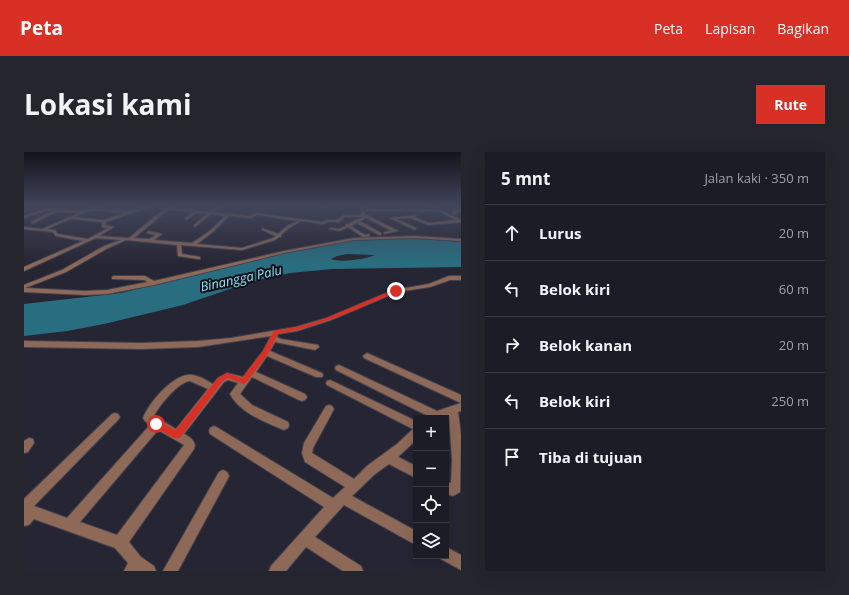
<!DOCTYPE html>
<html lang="id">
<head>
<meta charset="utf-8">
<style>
	body { margin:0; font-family:"Open Sans",sans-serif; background:#25252e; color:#f1f3f6 }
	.controls { position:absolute; right:12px; bottom:12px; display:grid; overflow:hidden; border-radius:0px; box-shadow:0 4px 16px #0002 }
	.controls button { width:36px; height:36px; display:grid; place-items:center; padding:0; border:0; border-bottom:1px solid #3a3a43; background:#1c1c26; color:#f1f3f6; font:20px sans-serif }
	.stop { position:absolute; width:12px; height:12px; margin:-9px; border:3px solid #d93025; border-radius:50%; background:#fff }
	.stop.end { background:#d93025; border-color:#fff; box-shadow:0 1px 4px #0008 }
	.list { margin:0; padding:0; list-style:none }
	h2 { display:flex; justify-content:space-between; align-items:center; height:52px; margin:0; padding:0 16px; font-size:17px }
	h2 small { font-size:13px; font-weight:400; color:#a0a1a7 }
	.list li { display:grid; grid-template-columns:26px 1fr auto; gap:12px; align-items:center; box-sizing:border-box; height:56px; padding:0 16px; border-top:1px solid #3a3a43 }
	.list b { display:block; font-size:15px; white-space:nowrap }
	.list em { font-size:13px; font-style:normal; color:#a0a1a7 }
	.icon { flex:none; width:22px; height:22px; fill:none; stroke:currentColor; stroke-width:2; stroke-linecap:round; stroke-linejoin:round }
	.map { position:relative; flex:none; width:437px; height:419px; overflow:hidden; border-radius:0px }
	header { display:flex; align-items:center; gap:24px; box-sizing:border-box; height:56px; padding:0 20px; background:#d93025; color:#fff }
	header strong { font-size:19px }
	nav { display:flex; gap:22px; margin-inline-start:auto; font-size:14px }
	.intro { display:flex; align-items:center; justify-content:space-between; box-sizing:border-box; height:96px; padding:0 24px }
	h1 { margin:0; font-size:28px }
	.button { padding:10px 18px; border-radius:0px; background:#d93025; color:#fff; font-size:14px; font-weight:700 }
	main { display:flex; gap:24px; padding:0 24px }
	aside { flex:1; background:#1c1c26; border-radius:0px; box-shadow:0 4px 16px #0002 }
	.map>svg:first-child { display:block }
	.water { fill:#296e80; fill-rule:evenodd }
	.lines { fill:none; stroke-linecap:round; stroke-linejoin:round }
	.minor-casing { stroke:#43424f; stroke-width:2 }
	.minor { fill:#8e6958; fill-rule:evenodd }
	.route { fill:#d93025 }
	.labels { text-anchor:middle; stroke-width:4; stroke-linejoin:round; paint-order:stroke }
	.far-water-label { font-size:13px; font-style:italic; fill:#8ae2fb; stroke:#0f0f15 }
</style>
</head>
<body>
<header>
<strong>Peta</strong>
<nav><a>Peta</a><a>Lapisan</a><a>Bagikan</a></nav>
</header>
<div class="intro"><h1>Lokasi kami</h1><a class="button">Rute</a></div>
<main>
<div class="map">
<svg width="437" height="419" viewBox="0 0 437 419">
	<rect width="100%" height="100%" fill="#262533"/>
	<path class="water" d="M387,86L437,90V115L308,117L266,121L226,130L159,153L80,172L43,179L0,184V152L97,141L263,100L326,89ZM323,102L351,103C343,107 315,111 307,107L313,104Z"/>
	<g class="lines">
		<defs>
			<path id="minor" d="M75,54H80L76,56L104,59L123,54H129L82,70L81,73L90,75L75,84L105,86L135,61L147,54L149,55L147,56L186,60L193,54H197L189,60L226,64L232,61L298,70L303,68H313L320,63H337L338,56L334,54H339L341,57L411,58L404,54H409L437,68V70L405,73L386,66L373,67L392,76L391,78L366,66L391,63L393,64L390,65L405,71L432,68L414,59H341V62L374,79L360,82V80L368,79L342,66L336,69L357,81V83H355L333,71L327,74L341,83L345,82L346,84L339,85L324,75L316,79L305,77L307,76L315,77L322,74V72H324L338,65H321L315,70H304L299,72L277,69L265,76L257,83V85H255L251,88L218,98L157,93L158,102L176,105V107H174L154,104L153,93L102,88L84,96L42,120L1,136L61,139L83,138L124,130L120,128L88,127V125L90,124H121L130,129L260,99L330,86L390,84L437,87V89L390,86L330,88L260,101L130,133L83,142L61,143L0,140V133L38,118L80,94L97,88L72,86L0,119V115L59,89L32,84L29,80L0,77V75L18,77L55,61L32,60L8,72L7,70L28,59H21L0,66V64L21,57L59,59ZM72,58L100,61L80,68L50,65L65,59ZM144,58L169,60L161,66L162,68L173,61L183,62L170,73L171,75L187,62L201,64L187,78L168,91L130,88L138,82L124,79L123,81L132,83L125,87L110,86ZM233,63L273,69L263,74L254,82L238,76V78L252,84L249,86L218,96L173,92L189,80L205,64L227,66ZM46,67L78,70V75L84,76L64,87L34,82L31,78L23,77Z
				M298,54H302L304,56L301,57Z
				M437,57V59L432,61L431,63L428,62L429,59Z
				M425,124H437V128H426L406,135L373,140L307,168L273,179L254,182L253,185L257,187L294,193L295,195L291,198L251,190L246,199L298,221L299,223L298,225H292L243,204L232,220L281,242L283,245L281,248L278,249L275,248L228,225L216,242L228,253L264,270L265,273L264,276L260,278C241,270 216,261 206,242L214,231L204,228L200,230L160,282C166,285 169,287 171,293L170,297L105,390L117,405L130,414L132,419H100L104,411L91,396L10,367L5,373L0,374V347L88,262L91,261L94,262L96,265L94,268L10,354L43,366L126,273L121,269L119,266C125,251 146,226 163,223C171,221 182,228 189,232L194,226L203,221L219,225L239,199L247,184L174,195L117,197L0,195V189L117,191L174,189L207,186L272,175L303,166L370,138L405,132ZM166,229L184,237L152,277L130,264C135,254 154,230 166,229ZM134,278L160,293L93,383L56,370Z
				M343,201L437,243V251L340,206L339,204Z
				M315,213L413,259L437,251V259L434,260L437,283L436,340L429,344L422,342V330L427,331L428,308L425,263L419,266H405L406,265L312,218L311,216L312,214Z
				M306,228L392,269V288L374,305L392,314V326L365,312L351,322L328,344L392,379V393L320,353L291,385L337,414L339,419H319L282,395L262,419H245L247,414L300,355L186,282L185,279L186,276L190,274L194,276L309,346L321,335L281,310L278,301L280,291L302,254L305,253L308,254L310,257L289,296L288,301L330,327L343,314L373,292L389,277L303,233L302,231L303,229Z
				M5,286L9,287L10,291L4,300L0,301V289Z
				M199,318L203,320L205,324L203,328L154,419H139L195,320Z
				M422,395L437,403V418L417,407L416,404H422Z"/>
		</defs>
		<use href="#minor" class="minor-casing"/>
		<use href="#minor" class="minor"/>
	</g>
	<linearGradient id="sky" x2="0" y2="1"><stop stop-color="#15141c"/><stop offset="0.48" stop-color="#41465b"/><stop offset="1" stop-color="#41465b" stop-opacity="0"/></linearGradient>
	<rect width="437" height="113" fill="url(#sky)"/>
	<path class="route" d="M372,137L374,140C334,156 296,175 254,182L244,202L222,231L220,232L204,226L199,229L156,286H150L130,275V269L132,268L152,278L194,226L203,221L218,226L239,199L250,179L272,175L292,170Z"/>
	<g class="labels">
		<g class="far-water-label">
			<text transform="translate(217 126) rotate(-12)" y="5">Binangga Palu</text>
		</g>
	</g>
</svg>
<div class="controls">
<button>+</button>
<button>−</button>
<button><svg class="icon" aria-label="locate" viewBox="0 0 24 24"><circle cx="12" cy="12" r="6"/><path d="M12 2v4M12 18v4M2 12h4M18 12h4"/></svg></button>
<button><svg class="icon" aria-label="layers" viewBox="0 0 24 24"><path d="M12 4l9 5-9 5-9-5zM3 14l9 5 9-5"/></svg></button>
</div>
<div class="stop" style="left:132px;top:272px"></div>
<div class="stop end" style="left:372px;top:139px"></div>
</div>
<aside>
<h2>5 mnt<small>Jalan kaki · 350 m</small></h2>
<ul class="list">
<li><svg class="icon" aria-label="ahead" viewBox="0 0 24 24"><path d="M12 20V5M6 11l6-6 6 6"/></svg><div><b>Lurus</b></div><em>20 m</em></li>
<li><svg class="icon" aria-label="left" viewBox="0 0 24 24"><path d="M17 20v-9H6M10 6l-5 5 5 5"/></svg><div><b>Belok kiri</b></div><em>60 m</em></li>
<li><svg class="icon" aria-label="right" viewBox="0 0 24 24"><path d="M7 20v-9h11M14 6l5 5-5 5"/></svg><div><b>Belok kanan</b></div><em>20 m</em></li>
<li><svg class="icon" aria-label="left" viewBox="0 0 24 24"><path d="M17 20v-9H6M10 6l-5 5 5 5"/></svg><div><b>Belok kiri</b></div><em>250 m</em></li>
<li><svg class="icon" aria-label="arrive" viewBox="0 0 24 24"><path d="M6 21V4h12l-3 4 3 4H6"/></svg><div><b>Tiba di tujuan</b></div></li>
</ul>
</aside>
</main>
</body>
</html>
